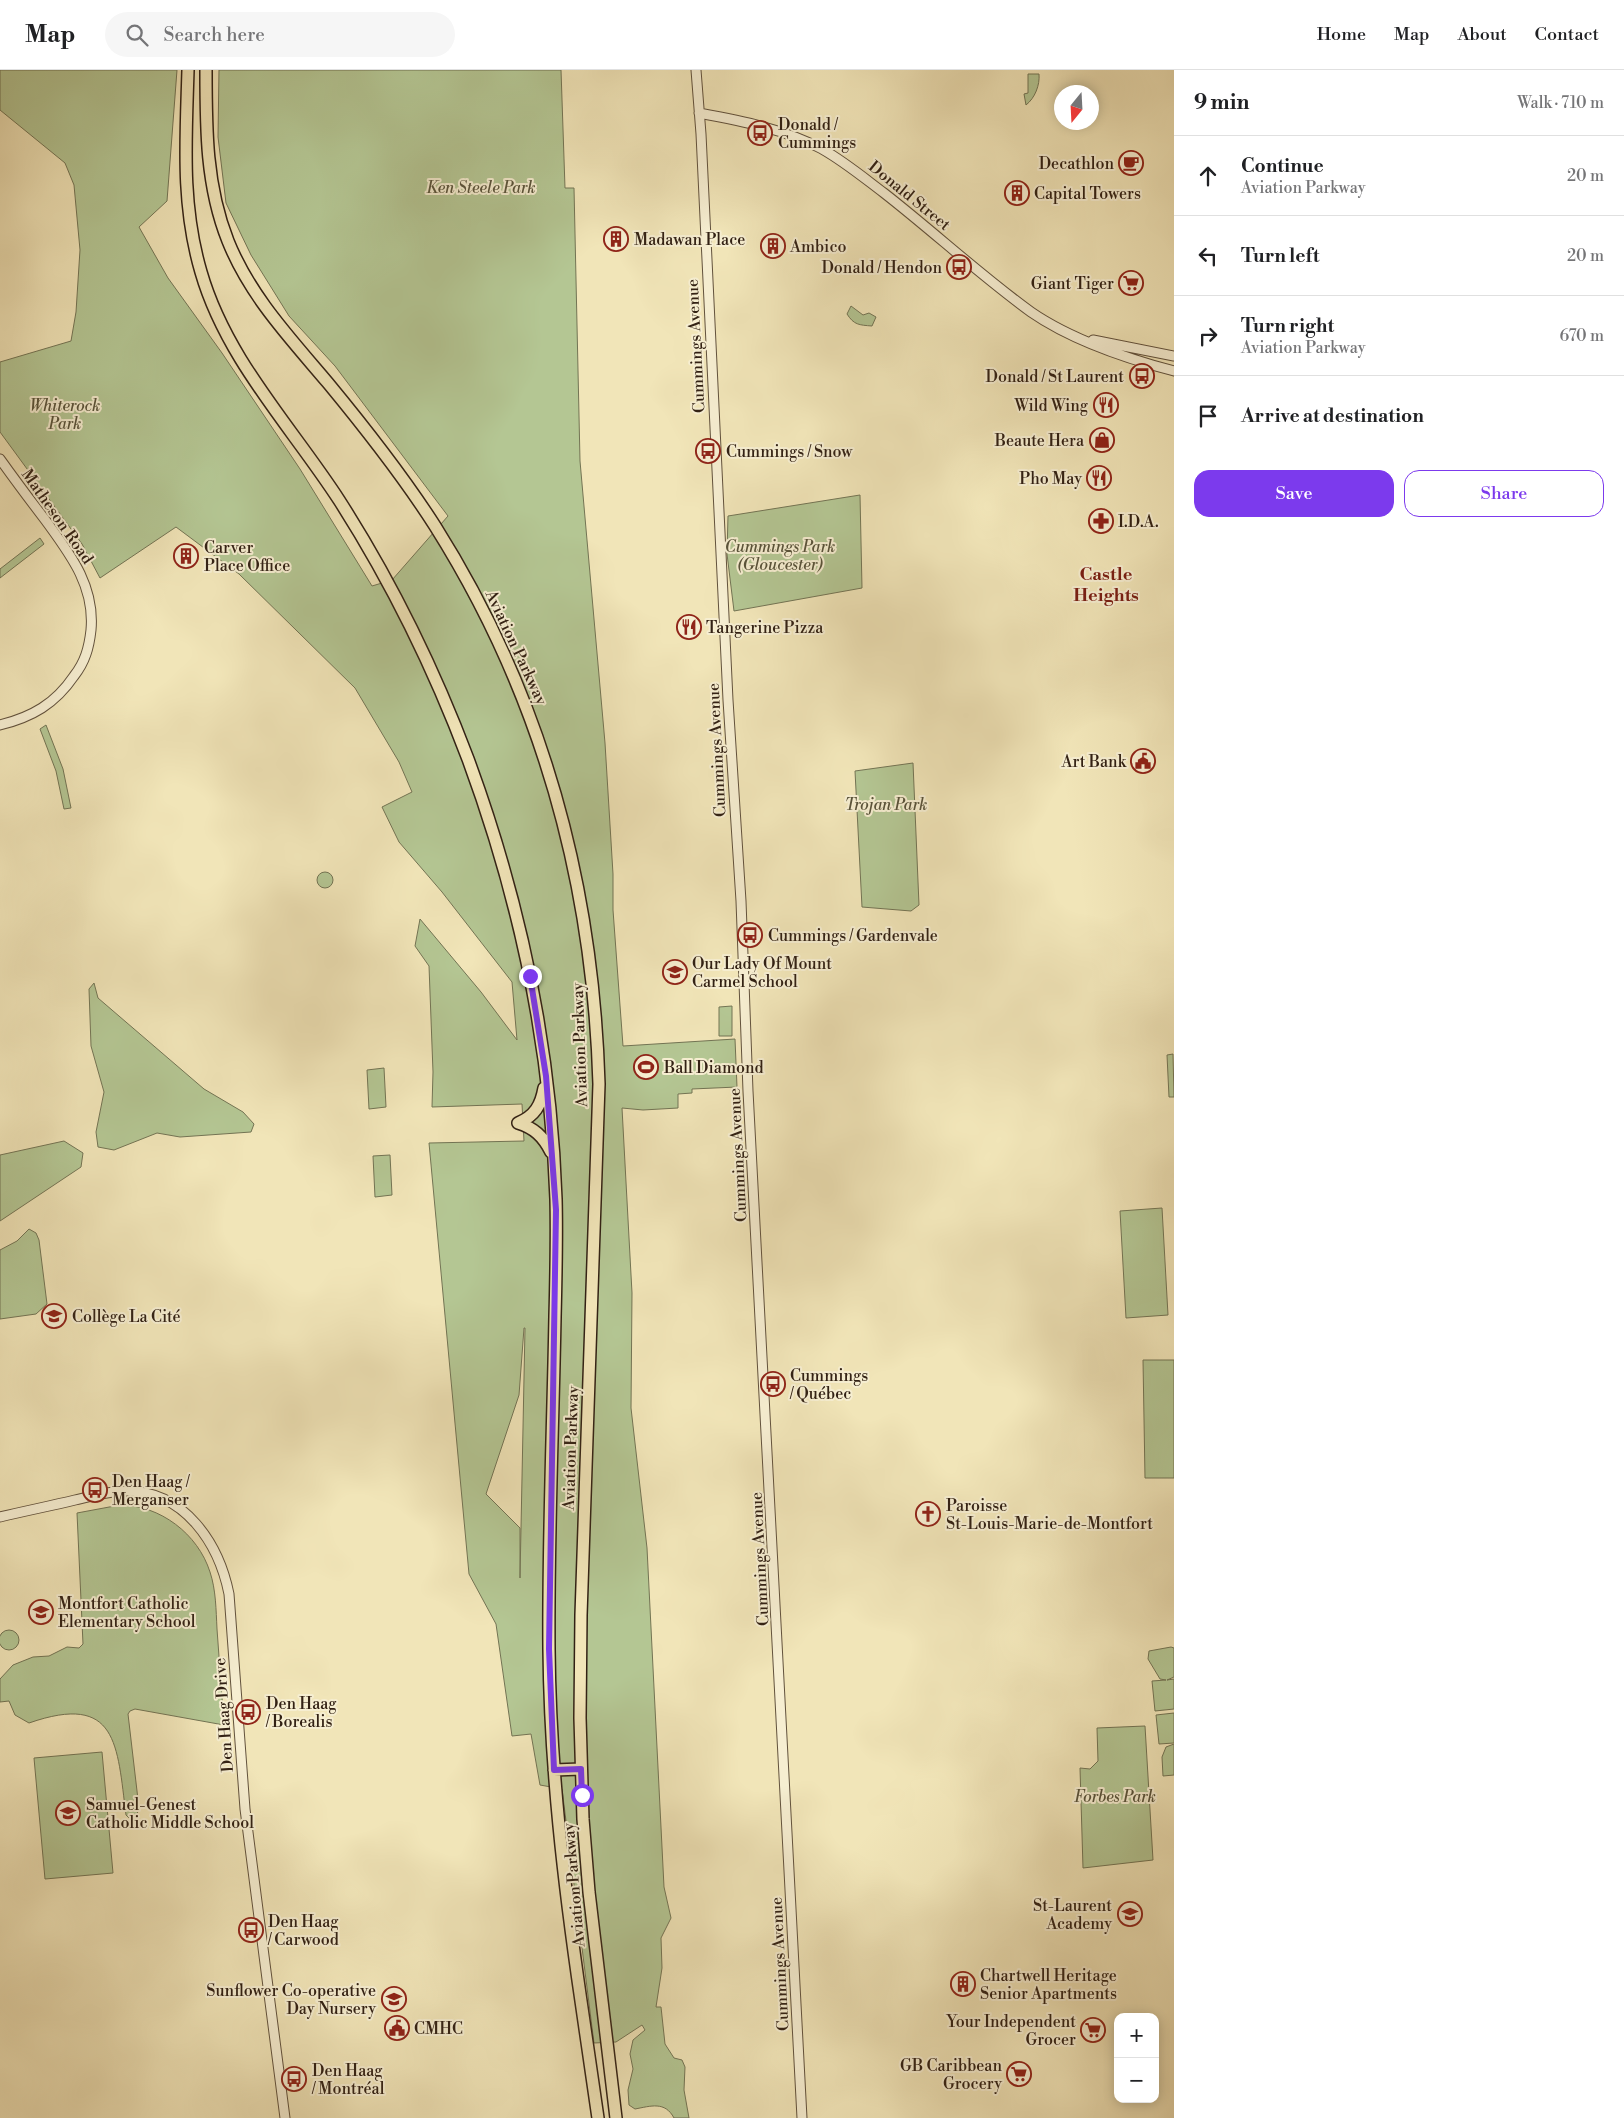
<!DOCTYPE html>
<html lang="en">
<head>
<meta charset="utf-8">
<style>
	body { margin:0; font-family:"Libre Bodoni",serif; background:#f6f6f6; color:#202124 }
	.controls { position:absolute; right:15px; bottom:15px; display:grid; overflow:hidden; border-radius:10px; box-shadow:0 2px 12px #0003 }
	.controls button { width:45px; height:45px; display:grid; place-items:center; padding:0; border:0; border-bottom:1px solid #e0e0e0; background:#fff; color:#202124; font:25px sans-serif }
	.compass { position:absolute; left:1054px; top:15px; width:45px; height:45px; border-radius:50%; background:#fff; box-shadow:0 2px 12px #0003; rotate:198deg }
	.stop { position:absolute; width:15px; height:15px; margin:-11px; border:4px solid #7c3aed; border-radius:50%; background:#fff }
	.stop.end { background:#7c3aed; border-color:#fff; box-shadow:0 1px 5px #0008 }
	.list { margin:0; padding:0; list-style:none }
	h2 { display:flex; justify-content:space-between; align-items:center; height:65px; margin:0; padding:0 20px; font-size:21px }
	h2 small { font-size:16px; font-weight:400; color:#757577 }
	.list li { display:grid; grid-template-columns:32px 1fr auto; gap:15px; align-items:center; box-sizing:border-box; height:80px; padding:0 20px; border-top:1px solid #e0e0e0 }
	.list b { display:block; font-size:19px; white-space:nowrap }
	.list p { margin:0; font-size:16px; white-space:nowrap; color:#757577 }
	.list em { font-size:16px; font-style:normal; color:#757577 }
	.actions { display:flex; gap:10px; padding:15px 20px }
	.actions a { flex:1; padding:11px 0; border:1px solid #7c3aed; border-radius:15px; text-align:center; font-size:18px; color:#7c3aed }
	.actions .main { background:#7c3aed; color:#fff }
	.icon { flex:none; width:28px; height:28px; fill:none; stroke:currentColor; stroke-width:2; stroke-linecap:round; stroke-linejoin:round }
	.map { position:relative; flex:none; width:1174px; height:2048px; overflow:hidden }
	header { display:flex; align-items:center; gap:30px; box-sizing:border-box; height:70px; padding:0 25px; background:#fff; border-bottom:1px solid #e0e0e0 }
	header strong { font-size:24px }
	nav { display:flex; gap:28px; margin-inline-start:auto; font-size:18px }
	.search { width:350px; height:45px; background:#f6f6f6; display:flex; align-items:center; gap:12px; box-sizing:border-box; padding:0 18px; border-radius:28px; color:#757577; font-size:19px }
	main { display:flex }
	aside { flex:1; background:#fff }
	.map>svg:first-child { display:block }
	.green { fill:#b4c693; stroke:#737454; fill-rule:evenodd }
	.lines { fill:none; stroke-linecap:round; stroke-linejoin:round }
	.tertiary-casing { stroke:#62523d; stroke-width:11 }
	.primary-casing { stroke:#322114; stroke-width:14 }
	.tertiary { stroke:#f6eed1; stroke-width:9 }
	.primary { stroke:#f1e5b8; stroke-width:11 }
	.route { stroke:#7c3aed; stroke-width:6 }
	.labels { text-anchor:middle; stroke-width:4; stroke-linejoin:round; paint-order:stroke }
	.poi-label { font-size:16px; fill:#322114; stroke:#f6eed1; text-anchor:start }
	.park-label { font-size:16px; font-style:italic; fill:#59533a; stroke:#f6eed1 }
	.street-label { font-size:16px; fill:#322114; stroke:#f6eed1 }
	.neighbourhood-label { font-size:18px; font-weight:bold; fill:#7a1f14; stroke:#f6eed1 }
</style>
</head>
<body>
<header>
<strong>Map</strong>
<div class="search"><svg class="icon" aria-label="search" viewBox="0 0 24 24"><circle cx="10" cy="10" r="6"/><path d="M15 15l6 6"/></svg>Search here</div>
<nav><a>Home</a><a>Map</a><a>About</a><a>Contact</a></nav>
</header>
<main>
<div class="map">
<svg width="1174" height="2048" viewBox="0 0 1174 2048">
	<rect width="100%" height="100%" fill="#f1e5b8"/>
	<filter id="stains"><feTurbulence type="fractalNoise" baseFrequency=".004" numOctaves="4"/><feColorMatrix values="0 0 0 0 .2 0 0 0 0 .09 0 0 0 0 .02 0 0 0 .5 -.17"/></filter>
	<radialGradient id="worn" r=".72"><stop offset=".6" stop-color="#630" stop-opacity="0"/><stop offset="1" stop-color="#630" stop-opacity=".3"/></radialGradient>
	<path class="green" d="M0,0H177L167,131L139,157L168,208L222,283L300,399L372,516L392,510L448,446L335,296L289,246L251,185L226,133L218,67L219,0H561L565,118H574L580,391L605,673L613,804V840L623,976L735,969L737,1017L692,1019V1023L678,1024V1038L643,1040L622,1038L632,1223L631,1338L647,1478L664,1817L671,1848L661,1868L662,1898L656,1937H661L665,1974L674,1988L682,1990L685,1997L684,2020L689,2048H674C665,2031 651,2036 635,2039L629,2035L628,2020L633,1999L630,1984L633,1970L645,1960L642,1955L616,1972L594,1973L562,1719L540,1715L531,1664L512,1666L496,1554L469,1504L429,1073L524,1071L522,1034L432,1037L433,1002L429,896L415,876L420,849L481,922L517,970L512,912L442,822L399,772L382,737L412,722L399,692L355,618L239,504L176,457L100,508L82,474L0,362V292L71,271L76,242L80,180L74,115L65,93L0,40ZM524,1258H525L520,1508V1458L486,1424L519,1325Z
		M1028,4H1039C1040,15 1035,28 1026,35L1024,24L1028,23Z
		M851,236L863,245L869,243L876,247L872,256C859,255 854,255 847,244Z
		M860,425L862,518L734,541L727,484L728,446Z
		M40,468L44,474L0,508V499Z
		M46,655L63,699L71,738L64,739L56,701L40,659Z
		M913,693L919,835L911,841L862,837L855,701Z
		M317 810a8 8 0 1 1 16 0a8 8 0 1 1-16 0Z
		M94,913L98,928L204,1019L243,1042L254,1054L251,1062L180,1067L157,1063L114,1080L98,1077L96,1062L104,1022L91,976L89,919Z
		M732,936V966H719V937Z
		M1173,984L1174,1027H1169L1167,985Z
		M384,998L386,1037L369,1039L367,1000Z
		M64,1071L83,1083L81,1097L0,1151V1085Z
		M390,1085L392,1125L375,1127L373,1086Z
		M1162,1138L1168,1245L1126,1248L1120,1141Z
		M29,1159L36,1163L39,1170L47,1234L36,1244L0,1249V1180L17,1171Z
		M1143,1290H1174V1408H1145Z
		M120,1435C160,1435 198,1464 210,1502C216,1520 216,1540 217,1559C219,1591 222,1623 224,1655L135,1639L130,1641L128,1644L139,1738L138,1742L131,1750L126,1745C117,1675 118,1622 29,1653L15,1645L9,1631L0,1632V1609L13,1595L33,1587L49,1586L67,1577L79,1578L83,1574L77,1443Z
		M-1 1570a10 10 0 1 1 20 0a10 10 0 1 1-20 0Z
		M1171,1577L1174,1578V1607L1167,1610L1174,1609V1639L1155,1641L1152,1611L1166,1610L1160,1609L1148,1589L1149,1581Z
		M1174,1643V1673L1159,1674L1156,1645Z
		M1145,1656L1153,1790L1083,1798L1080,1698L1090,1699L1098,1691L1097,1658Z
		M1174,1674V1705L1163,1706L1162,1687L1166,1677Z
		M102,1682L113,1803L45,1809L34,1688Z"/>
	<g class="lines">
		<defs>
			<path id="tertiary" d="M696,0L701,64L728,630L741,831L748,1021L802,2048
				M699,43C742,51 784,59 822,79C845,92 864,108 884,123C934,162 980,205 1031,242C1070,269 1128,289 1174,301
				M1093,270L1174,286
				M0,389C15,410 30,430 46,451C70,484 95,516 91,560C89,578 85,592 74,606C55,634 32,647 0,655
				M0,1447C25,1441 50,1436 75,1430C92,1426 110,1421 127,1421C185,1421 219,1474 229,1524L245,1739L285,2048"/>
			<path id="primary" d="M188,0C186,70 181,134 201,202C226,289 291,356 339,430C391,511 434,599 468,689C520,830 551,979 556,1129C557,1168 556,1208 555,1247C553,1358 548,1468 549,1579C550,1697 564,1815 581,1931C587,1970 592,2009 598,2048
				M206,0C206,59 206,116 228,171C250,226 290,268 328,313C366,359 403,406 435,456C543,627 593,813 599,1014L581,1545L580,1648L583,1749L589,1822L616,2048
				M518,1053C535,1046 541,1035 544,1018
				M518,1053C534,1058 543,1066 551,1082
				M554,1700L581,1699"/>
		</defs>
		<use href="#tertiary" class="tertiary-casing"/>
		<use href="#primary" class="primary-casing"/>
		<use href="#tertiary" class="tertiary"/>
		<use href="#primary" class="primary"/>
	</g>
	<g class="lines">
		<path class="route" d="M530,906L546,1006L556,1140L549,1579L554,1700L581,1699L582,1725"/>
	</g>
	<defs>
		<symbol id="bus-ring" viewBox="-11 -11 22 22"><circle r="9.5" fill="#f6eed1" stroke="#8f2418" stroke-width="1.5"/><path d="M-5-6H5V4H4V6H2V4H-2V6H-4V4H-5ZM-3.5-4V0h7V-4ZM-3.5 1.2v1.5H-2V1.2ZM2 1.2v1.5H3.5V1.2Z" fill="#8f2418"/></symbol>
		<symbol id="cafe-ring" viewBox="-11 -11 22 22"><circle r="9.5" fill="#f6eed1" stroke="#8f2418" stroke-width="1.5"/><path d="M-5.5-4.5H6V0H3Q3 3.5 0 3.5H-2.5Q-5.5 3.5-5.5 0ZM3-3.2v2h1.7v-2ZM-6 4.5H4V6H-6Z" fill="#8f2418"/></symbol>
		<symbol id="building-ring" viewBox="-11 -11 22 22"><circle r="9.5" fill="#f6eed1" stroke="#8f2418" stroke-width="1.5"/><path d="M-4-6H4V6H1V3H-1V6H-4ZM-2.5-4.3h1.7v1.8h-1.7ZM.8-4.3h1.7v1.8H.8ZM-2.5-1h1.7V.8h-1.7ZM.8-1h1.7V.8H.8Z" fill="#8f2418"/></symbol>
		<symbol id="supermarket-ring" viewBox="-11 -11 22 22"><circle r="9.5" fill="#f6eed1" stroke="#8f2418" stroke-width="1.5"/><path d="M-6-5.5h2.5l.6 2H6L4.5 2H-2.5L-4.4-4H-6ZM-1.5 3.2a1.3 1.3 0 1 0 .1 0ZM3 3.2a1.3 1.3 0 1 0 .1 0Z" fill="#8f2418"/></symbol>
		<symbol id="restaurant-ring" viewBox="-11 -11 22 22"><circle r="9.5" fill="#f6eed1" stroke="#8f2418" stroke-width="1.5"/><path d="M-5-6h1v4h1v-4h1v4h1v-4h1v5L-1.5 .5V6h-2V.5L-5-1ZM5-6V6H3V1.5H1.5Q1.5-4 5-6Z" fill="#8f2418"/></symbol>
		<symbol id="shop-ring" viewBox="-11 -11 22 22"><circle r="9.5" fill="#f6eed1" stroke="#8f2418" stroke-width="1.5"/><path d="M-5-2.5h2.3a2.7 3.5 0 0 1 5.4 0H5L5.5 6h-11ZM-1.5-2.5h3a1.5 2.3 0 0 0-3 0Z" fill="#8f2418"/></symbol>
		<symbol id="pharmacy-ring" viewBox="-11 -11 22 22"><circle r="9.5" fill="#f6eed1" stroke="#8f2418" stroke-width="1.5"/><path d="M-2-6h4v4h4v4h-4v4h-4v-4h-4v-4h4Z" fill="#8f2418"/></symbol>
		<symbol id="civic-ring" viewBox="-11 -11 22 22"><circle r="9.5" fill="#f6eed1" stroke="#8f2418" stroke-width="1.5"/><path d="M-.6-6.5H3V-4.5H.6V-3L4-1V1h2V6H-6V1h2V-1L-.6-3ZM-1.2 2.5V6h2.4V2.5Z" fill="#8f2418"/></symbol>
		<symbol id="school-ring" viewBox="-11 -11 22 22"><circle r="9.5" fill="#f6eed1" stroke="#8f2418" stroke-width="1.5"/><path d="M0-5L7-2L0 1L-7-2ZM-4 1L0 2.5L4 1V4Q0 6-4 4Z" fill="#8f2418"/></symbol>
		<symbol id="stadium-ring" viewBox="-11 -11 22 22"><circle r="9.5" fill="#f6eed1" stroke="#8f2418" stroke-width="1.5"/><path d="M0-5a6.5 5 0 1 0 0 10a6.5 5 0 1 0 0-10ZM-3.5-1.8h7v3.6h-7Z" fill="#8f2418"/></symbol>
		<symbol id="university-ring" viewBox="-11 -11 22 22"><circle r="9.5" fill="#f6eed1" stroke="#8f2418" stroke-width="1.5"/><path d="M0-5L7-2L0 1L-7-2ZM-4 1L0 2.5L4 1V4Q0 6-4 4Z" fill="#8f2418"/></symbol>
		<symbol id="church-ring" viewBox="-11 -11 22 22"><circle r="9.5" fill="#f6eed1" stroke="#8f2418" stroke-width="1.5"/><path d="M-1.2-6h2.4v3.5h3.3v2.4h-3.3V6h-2.4V-.1h-3.3v-2.4h3.3Z" fill="#8f2418"/></symbol>
	</defs>
	<g fill-rule="evenodd">
		<use href="#bus-ring" x="746" y="49" width="28" height="28"/>
		<use href="#cafe-ring" x="1117" y="79" width="28" height="28"/>
		<use href="#building-ring" x="1003" y="109" width="28" height="28"/>
		<use href="#building-ring" x="602" y="155" width="28" height="28"/>
		<use href="#building-ring" x="759" y="162" width="28" height="28"/>
		<use href="#bus-ring" x="945" y="183" width="28" height="28"/>
		<use href="#supermarket-ring" x="1117" y="199" width="28" height="28"/>
		<use href="#bus-ring" x="1128" y="292" width="28" height="28"/>
		<use href="#restaurant-ring" x="1092" y="321" width="28" height="28"/>
		<use href="#shop-ring" x="1088" y="356" width="28" height="28"/>
		<use href="#bus-ring" x="694" y="367" width="28" height="28"/>
		<use href="#restaurant-ring" x="1085" y="394" width="28" height="28"/>
		<use href="#pharmacy-ring" x="1087" y="437" width="28" height="28"/>
		<use href="#building-ring" x="172" y="472" width="28" height="28"/>
		<use href="#restaurant-ring" x="675" y="543" width="28" height="28"/>
		<use href="#civic-ring" x="1129" y="677" width="28" height="28"/>
		<use href="#bus-ring" x="736" y="851" width="28" height="28"/>
		<use href="#school-ring" x="661" y="888" width="28" height="28"/>
		<use href="#stadium-ring" x="632" y="983" width="28" height="28"/>
		<use href="#university-ring" x="40" y="1232" width="28" height="28"/>
		<use href="#bus-ring" x="759" y="1300" width="28" height="28"/>
		<use href="#bus-ring" x="81" y="1406" width="28" height="28"/>
		<use href="#church-ring" x="914" y="1430" width="28" height="28"/>
		<use href="#school-ring" x="27" y="1528" width="28" height="28"/>
		<use href="#bus-ring" x="234" y="1628" width="28" height="28"/>
		<use href="#school-ring" x="54" y="1729" width="28" height="28"/>
		<use href="#school-ring" x="1116" y="1830" width="28" height="28"/>
		<use href="#bus-ring" x="237" y="1846" width="28" height="28"/>
		<use href="#building-ring" x="949" y="1900" width="28" height="28"/>
		<use href="#school-ring" x="380" y="1915" width="28" height="28"/>
		<use href="#civic-ring" x="383" y="1944" width="28" height="28"/>
		<use href="#supermarket-ring" x="1079" y="1946" width="28" height="28"/>
		<use href="#supermarket-ring" x="1005" y="1990" width="28" height="28"/>
		<use href="#bus-ring" x="280" y="1995" width="28" height="28"/>
	</g>
	<g class="labels">
		<g class="poi-label">
			<text x="778" y="60">Donald /<tspan x="778" dy="18">Cummings</tspan></text>
			<text x="1114" y="99" text-anchor="end">Decathlon</text>
			<text x="1034" y="129">Capital Towers</text>
			<text x="634" y="175">Madawan Place</text>
			<text x="790" y="182">Ambico</text>
			<text x="942" y="203" text-anchor="end">Donald / Hendon</text>
			<text x="1114" y="219" text-anchor="end">Giant Tiger</text>
			<text x="1124" y="312" text-anchor="end">Donald / St Laurent</text>
			<text x="1088" y="341" text-anchor="end">Wild Wing</text>
			<text x="1084" y="376" text-anchor="end">Beaute Hera</text>
			<text x="726" y="387">Cummings / Snow</text>
			<text x="1082" y="414" text-anchor="end">Pho May</text>
			<text x="1118" y="457">I.D.A.</text>
			<text x="204" y="483">Carver<tspan x="204" dy="18">Place Office</tspan></text>
			<text x="706" y="563">Tangerine Pizza</text>
			<text x="1126" y="697" text-anchor="end">Art Bank</text>
			<text x="768" y="871">Cummings / Gardenvale</text>
			<text x="692" y="899">Our Lady Of Mount<tspan x="692" dy="18">Carmel School</tspan></text>
			<text x="664" y="1003">Ball Diamond</text>
			<text x="72" y="1252">Collège La Cité</text>
			<text x="790" y="1311">Cummings<tspan x="790" dy="18">/ Québec</tspan></text>
			<text x="112" y="1417">Den Haag /<tspan x="112" dy="18">Merganser</tspan></text>
			<text x="946" y="1441">Paroisse<tspan x="946" dy="18">St-Louis-Marie-de-Montfort</tspan></text>
			<text x="58" y="1539">Montfort Catholic<tspan x="58" dy="18">Elementary School</tspan></text>
			<text x="266" y="1639">Den Haag<tspan x="266" dy="18">/ Borealis</tspan></text>
			<text x="86" y="1740">Samuel-Genest<tspan x="86" dy="18">Catholic Middle School</tspan></text>
			<text x="1112" y="1841" text-anchor="end">St-Laurent<tspan x="1112" dy="18">Academy</tspan></text>
			<text x="268" y="1857">Den Haag<tspan x="268" dy="18">/ Carwood</tspan></text>
			<text x="980" y="1911">Chartwell Heritage<tspan x="980" dy="18">Senior Apartments</tspan></text>
			<text x="376" y="1926" text-anchor="end">Sunflower Co-operative<tspan x="376" dy="18">Day Nursery</tspan></text>
			<text x="1076" y="1957" text-anchor="end">Your Independent<tspan x="1076" dy="18">Grocer</tspan></text>
			<text x="414" y="1964">CMHC</text>
			<text x="1002" y="2001" text-anchor="end">GB Caribbean<tspan x="1002" dy="18">Grocery</tspan></text>
			<text x="312" y="2006">Den Haag<tspan x="312" dy="18">/ Montréal</tspan></text>
		</g>
		<g class="park-label">
			<text x="481" y="123">Ken Steele Park</text>
			<text x="65" y="341">Whiterock<tspan x="65" dy="18">Park</tspan></text>
			<text x="780" y="482">Cummings Park<tspan x="780" dy="18">(Gloucester)</tspan></text>
			<text x="886" y="740">Trojan Park</text>
			<text x="1115" y="1732">Forbes Park</text>
		</g>
		<g class="street-label">
			<text transform="translate(910 125) rotate(39)" y="6">Donald Street</text>
			<text transform="translate(695 276) rotate(-93)" y="6">Cummings Avenue</text>
			<text transform="translate(58 446) rotate(55)" y="6">Matheson Road</text>
			<text transform="translate(517 577) rotate(65)" y="6">Aviation Parkway</text>
			<text transform="translate(716 680) rotate(-93)" y="6">Cummings Avenue</text>
			<text transform="translate(579 975) rotate(-92)" y="6">Aviation Parkway</text>
			<text transform="translate(737 1085) rotate(-93)" y="6">Cummings Avenue</text>
			<text transform="translate(570 1378) rotate(-88)" y="6">Aviation Parkway</text>
			<text transform="translate(759 1489) rotate(-93)" y="6">Cummings Avenue</text>
			<text transform="translate(223 1645) rotate(-94)" y="6">Den Haag Drive</text>
			<text transform="translate(573 1815) rotate(-95)" y="6">Aviation Parkway</text>
			<text transform="translate(779 1894) rotate(-93)" y="6">Cummings Avenue</text>
		</g>
		<g class="neighbourhood-label">
			<text x="1106" y="510">Castle<tspan x="1106" dy="21">Heights</tspan></text>
		</g>
	</g>
	<rect width="100%" height="100%" filter="url(#stains)"/>
	<rect width="100%" height="100%" fill="url(#worn)"/>
</svg>
<div class="controls">
<button>+</button>
<button>−</button>
</div>
<svg class="compass" viewBox="-18 -18 36 36"><path d="M0-13l5 13h-10z" fill="#e53935"/><path d="M0 13l5-13h-10z" fill="#757577"/></svg>
<div class="stop" style="left:582px;top:1725px"></div>
<div class="stop end" style="left:530px;top:906px"></div>
</div>
<aside>
<h2>9 min<small>Walk · 710 m</small></h2>
<ul class="list">
<li><svg class="icon" aria-label="ahead" viewBox="0 0 24 24"><path d="M12 20V5M6 11l6-6 6 6"/></svg><div><b>Continue</b><p>Aviation Parkway</p></div><em>20 m</em></li>
<li><svg class="icon" aria-label="left" viewBox="0 0 24 24"><path d="M17 20v-9H6M10 6l-5 5 5 5"/></svg><div><b>Turn left</b></div><em>20 m</em></li>
<li><svg class="icon" aria-label="right" viewBox="0 0 24 24"><path d="M7 20v-9h11M14 6l5 5-5 5"/></svg><div><b>Turn right</b><p>Aviation Parkway</p></div><em>670 m</em></li>
<li><svg class="icon" aria-label="arrive" viewBox="0 0 24 24"><path d="M6 21V4h12l-3 4 3 4H6"/></svg><div><b>Arrive at destination</b></div></li>
</ul>
<div class="actions"><a class="main">Save</a><a>Share</a></div>
</aside>
</main>
</body>
</html>
